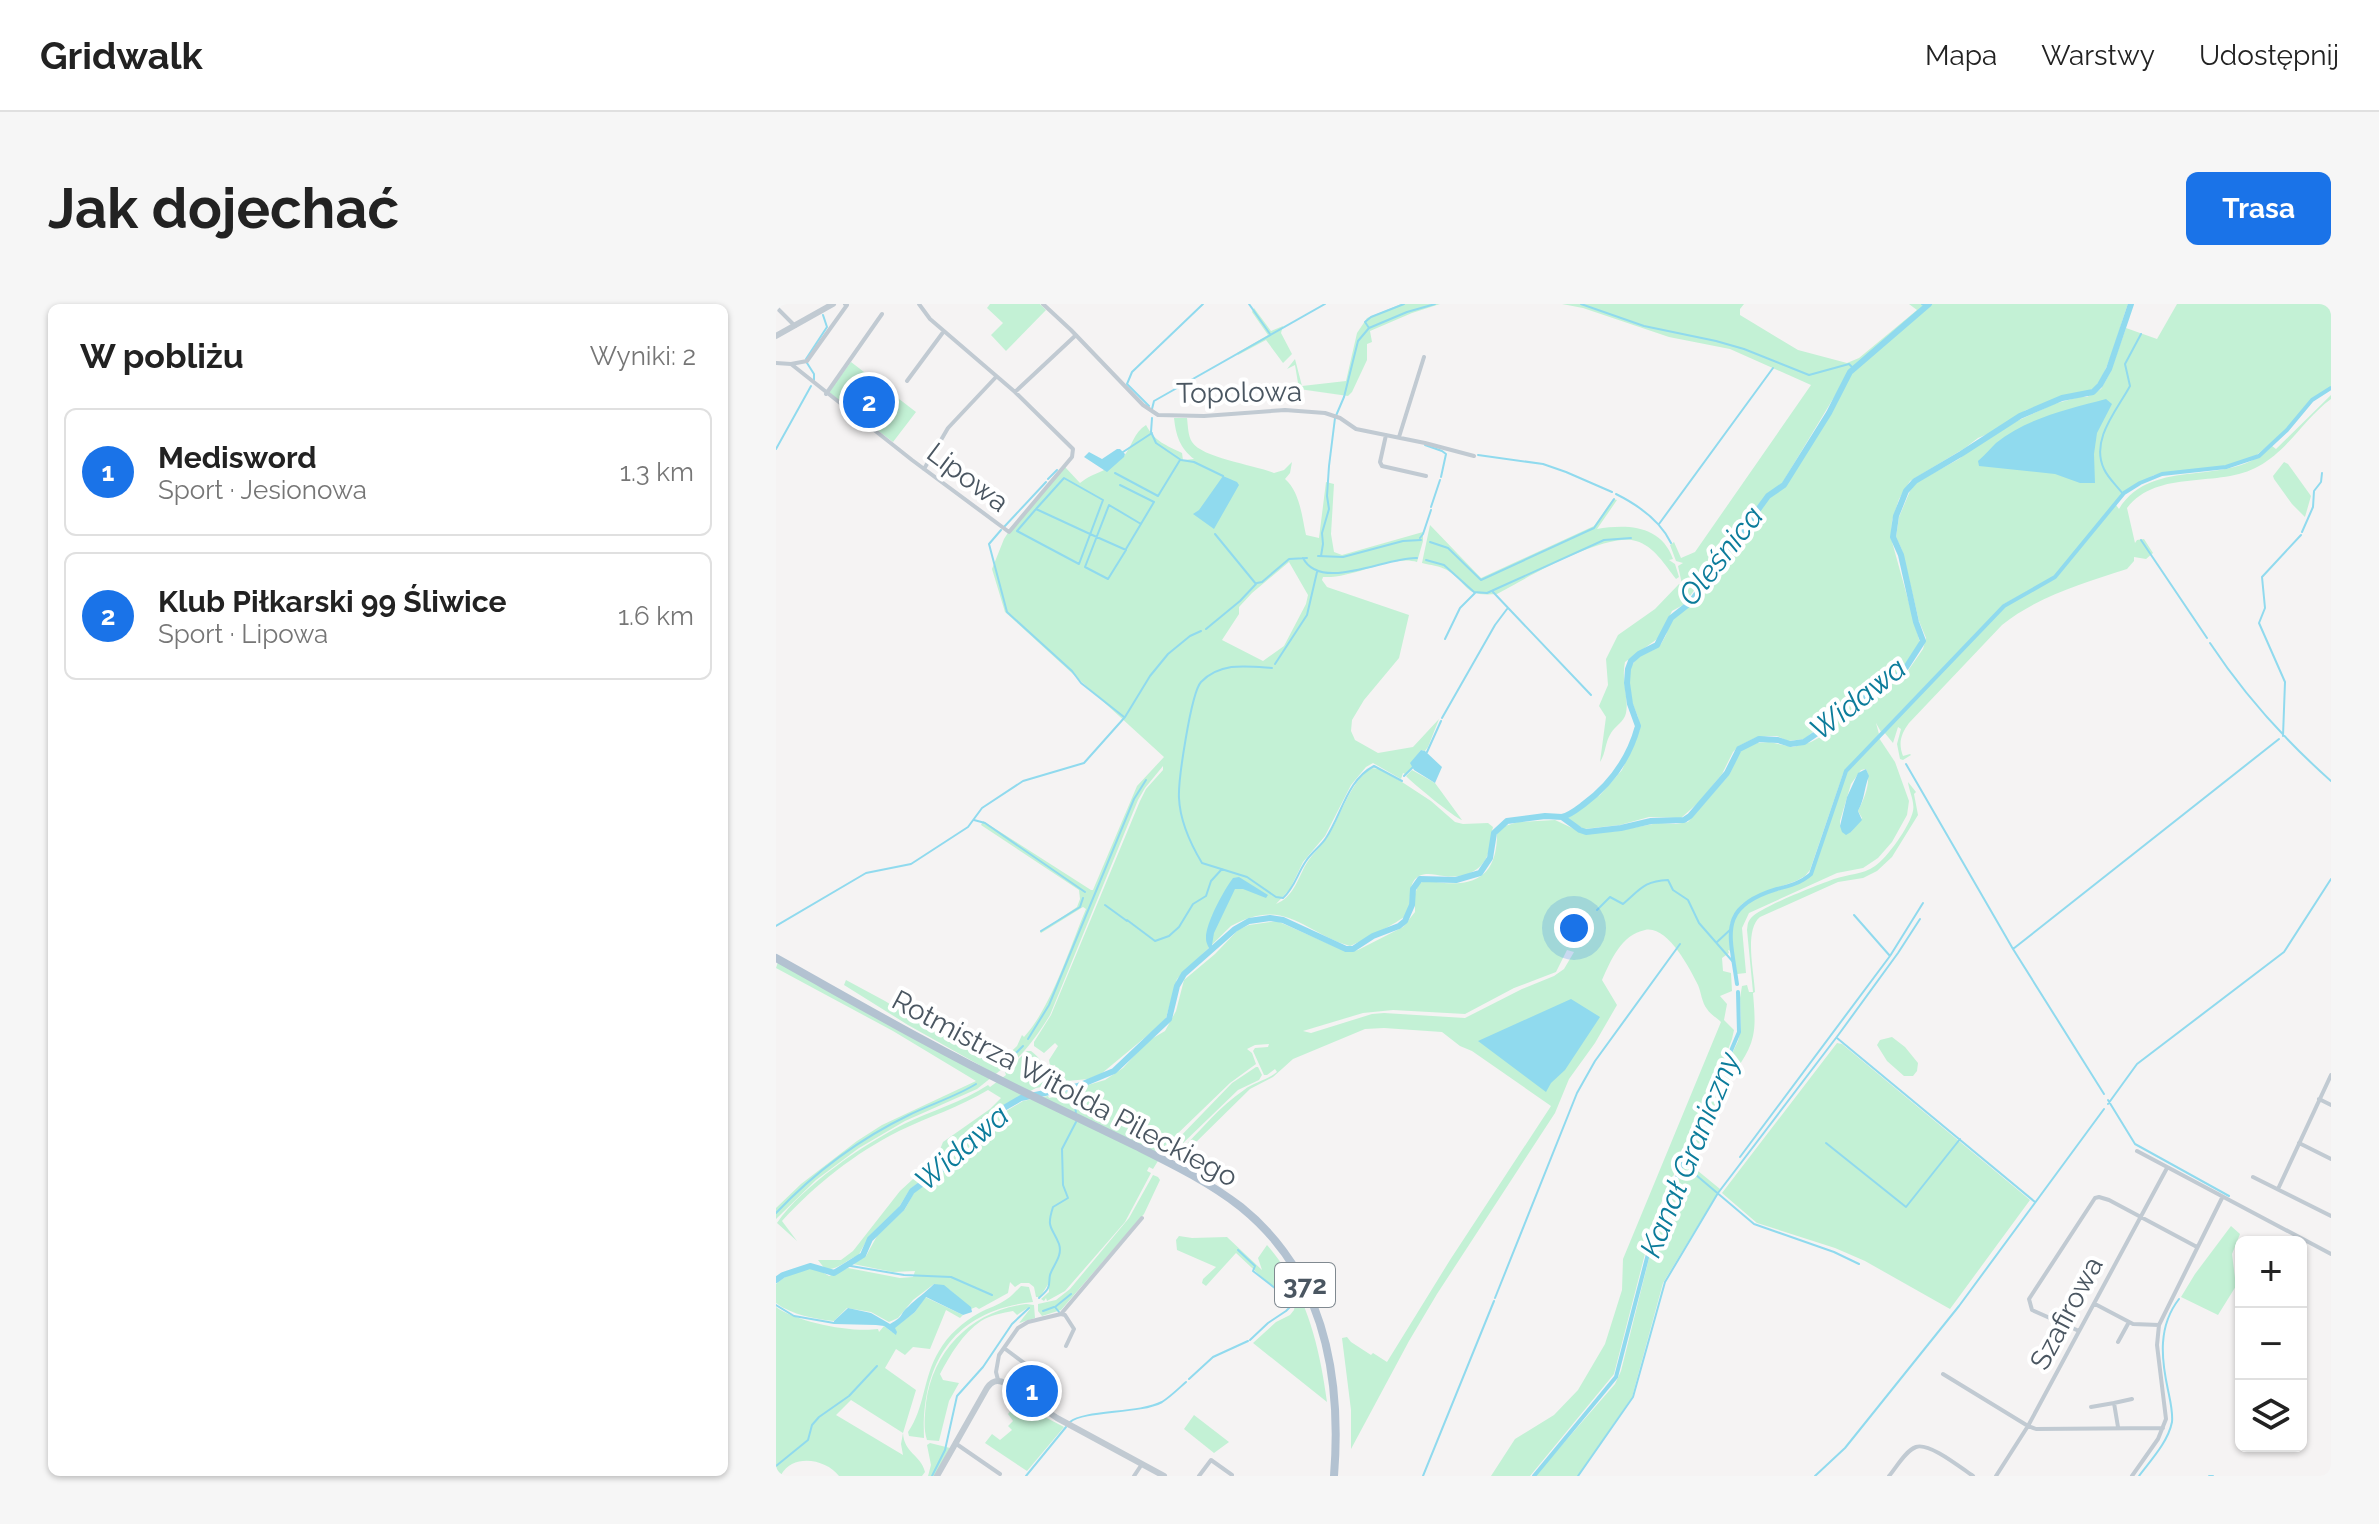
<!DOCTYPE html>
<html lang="pl">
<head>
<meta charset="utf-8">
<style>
	body { margin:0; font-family:Raleway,sans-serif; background:#f6f6f6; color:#222 }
	.controls { position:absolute; right:24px; bottom:24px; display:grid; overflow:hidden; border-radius:12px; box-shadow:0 2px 6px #0004 }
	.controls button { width:72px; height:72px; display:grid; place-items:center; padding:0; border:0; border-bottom:2px solid #e0e0e0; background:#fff; color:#222; font:40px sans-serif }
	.you { position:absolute; left:798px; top:624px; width:28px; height:28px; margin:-20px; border:6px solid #fff; border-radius:50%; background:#1a73e8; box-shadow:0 0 0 12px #1a73e833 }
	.badge { display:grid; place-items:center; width:52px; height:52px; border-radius:50%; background:#1a73e8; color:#fff; font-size:26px; font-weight:700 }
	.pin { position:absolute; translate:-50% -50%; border:4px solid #fff; box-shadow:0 2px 8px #0006 }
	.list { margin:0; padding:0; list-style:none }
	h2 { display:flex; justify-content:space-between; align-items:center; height:104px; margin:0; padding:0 32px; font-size:34px }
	h2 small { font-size:26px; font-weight:400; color:#767676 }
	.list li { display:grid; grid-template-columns:52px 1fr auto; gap:24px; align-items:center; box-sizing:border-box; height:128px; margin:0 16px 16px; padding:0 16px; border:2px solid #e0e0e0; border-radius:12px }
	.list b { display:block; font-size:30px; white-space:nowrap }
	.list p { margin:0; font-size:26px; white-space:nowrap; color:#767676 }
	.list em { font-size:26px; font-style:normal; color:#767676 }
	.icon { flex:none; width:44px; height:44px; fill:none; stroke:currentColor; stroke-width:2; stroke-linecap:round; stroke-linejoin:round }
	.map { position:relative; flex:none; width:1555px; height:1172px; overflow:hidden; border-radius:12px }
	header { display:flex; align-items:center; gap:48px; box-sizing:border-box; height:112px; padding:0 40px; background:#fff; border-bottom:2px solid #e0e0e0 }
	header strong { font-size:38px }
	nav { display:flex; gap:44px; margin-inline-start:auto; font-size:28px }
	.intro { display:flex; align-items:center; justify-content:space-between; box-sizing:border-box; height:192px; padding:0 48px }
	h1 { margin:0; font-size:56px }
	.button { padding:20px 36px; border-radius:12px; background:#1a73e8; color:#fff; font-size:28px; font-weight:700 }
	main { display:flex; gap:48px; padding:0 48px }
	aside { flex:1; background:#fff; border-radius:12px; box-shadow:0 2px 6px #0004 }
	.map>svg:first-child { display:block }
	.green { fill:#c3f1d5; fill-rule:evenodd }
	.water { fill:#90daee }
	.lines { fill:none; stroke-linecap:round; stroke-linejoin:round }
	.stream { stroke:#90daee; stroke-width:2 }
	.canal { stroke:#90daee; stroke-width:4 }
	.river { stroke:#90daee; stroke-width:6 }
	.minor { stroke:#c1cad2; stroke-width:4 }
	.tertiary { stroke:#c1cad2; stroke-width:6 }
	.primary { stroke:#b3c2d1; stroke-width:8 }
	.labels { text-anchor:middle; stroke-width:8; stroke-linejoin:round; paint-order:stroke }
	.shield { fill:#fff; stroke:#808990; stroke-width:2 }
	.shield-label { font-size:26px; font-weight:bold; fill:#4a5661 }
	.street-label { font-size:28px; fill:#4a5661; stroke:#fff }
	.water-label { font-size:30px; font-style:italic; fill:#0c7c9b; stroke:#fff }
</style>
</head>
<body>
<header>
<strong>Gridwalk</strong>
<nav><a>Mapa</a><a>Warstwy</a><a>Udostępnij</a></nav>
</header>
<div class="intro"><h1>Jak dojechać</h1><a class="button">Trasa</a></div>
<main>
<aside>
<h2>W pobliżu<small>Wyniki: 2</small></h2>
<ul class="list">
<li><span class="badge">1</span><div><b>Medisword</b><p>Sport · Jesionowa</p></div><em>1.3 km</em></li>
<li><span class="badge">2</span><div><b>Klub Piłkarski 99 Śliwice</b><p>Sport · Lipowa</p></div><em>1.6 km</em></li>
</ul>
</aside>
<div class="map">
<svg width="1555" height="1172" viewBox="0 0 1555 1172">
	<rect width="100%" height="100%" fill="#f5f3f3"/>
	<path class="green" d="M214,0H264L270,6L230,47L215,31L227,19L211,4Z
		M625,0H664L636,9L594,27L596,38L591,40V56L576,88L572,92L523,85L519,61L511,65L519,55L526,82L570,77L581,29L591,14Z
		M786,0H968L964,5V11L1022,46L1071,59L1083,54L1141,6L1133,0H1150L1075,65L1005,181L988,194L907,301L896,307L884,333L849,358C845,376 853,395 850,409C848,418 839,422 835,429C829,438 830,449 824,458L830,413L823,402L832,381L830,355L842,331L879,305L903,280H906L902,262L907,259L900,257L894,241L898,238L905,254L919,248L1035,81L954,45L893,33L807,4Z
		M1156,0H1352C1343,23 1333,70 1317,85L1250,106L1219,127L1202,134L1189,144L1134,177L1123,195L1116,217L1115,234L1144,339L1125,367L1110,375L1095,388L1079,392L1066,399L1059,406L1049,422L1038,427L1028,435L1012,437L1001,432H992L979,434L963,442L957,448L946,470L923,498L905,514L873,513L844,521L808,525L790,514L824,491L846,466L864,425L862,413L856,398L852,371L854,364L862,353L877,346L885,340L890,331L894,318L914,300L992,194L1008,183L1045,125L1074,70Z
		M1401,0H1555V83L1535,97L1510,126L1476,155L1448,162L1378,171L1348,188L1279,273L1228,300L1105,428L1100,419L1103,430L1067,470L1034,566L1029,572L1020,577L992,587L966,600L954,620L955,647L952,646L953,649L946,654L947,667L955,669L956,687L944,692L951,700L948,716L958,726L956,735L944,767L878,915L838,1070L754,1172H715L739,1135L778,1111L802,1086L829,1040L846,986L847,955L945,718C941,714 934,710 931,705C926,699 925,688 922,681C913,663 891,621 869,626C845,631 835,656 826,676L841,701L819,739L793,775L779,809L661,990L633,1037L575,1145V1106L566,1034L571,1033L575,1038L595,1051L597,1049L611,1058L674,956L775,802L696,747L684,742L666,728L608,724L589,725L517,755L497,773L474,785L411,847L431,859L429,863L404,847C424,827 444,802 468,786C478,778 490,777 501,768L499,765L491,771H488L477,747L479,744L492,743L493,740L479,741L471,745L476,749L480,760L454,779L395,836L390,835L393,839L377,865L373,863L371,867L375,869L349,918L289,987L271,997L270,994L268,997L265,995L273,988V979L264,993H260L258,983L253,979H245L239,983L234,978L232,989L203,1005L200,1003L195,1005L174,986L158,980L137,996L122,1014L113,1018L95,1008L71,1004L58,1017C39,1015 16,1011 0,999V980C9,972 27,962 40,965C45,967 49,970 53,972L72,964L124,974L137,973L139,967L117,968L77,960L90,952L101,932L129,905L139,887L168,866L179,851L210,819L247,797L272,792L273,794L283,792L282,789L289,787L294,790L299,803L303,804L302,795L295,786L329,776L347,764L372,737L389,727L400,707L408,676L439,650L462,626L473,621L501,617L562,644L572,648L582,646L627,623L639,608V590L643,579C652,576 659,578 668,579C704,582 721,567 721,530L729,522L742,518L779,516L809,530L841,527L882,519L900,520L912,518L953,471L965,446L981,439L993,438L1017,443L1035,438L1046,432L1072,401L1101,391L1112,380L1129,371L1147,345L1150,334L1143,317L1126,246L1120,233L1123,213L1134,187L1141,178L1183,155L1202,140L1241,117L1278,100L1303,93H1311L1325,85L1334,69L1350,24L1381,35ZM791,646L798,648L788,665L778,672L746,685L689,714L608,709L596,710L535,729L527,727L587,709L617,706L689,710L738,684L780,668Z
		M478,4L495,27L507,22L505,29L516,50L507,59L490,36L462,51L461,49L492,31L476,8Z
		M75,58L140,108L117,138L52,89Z
		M1555,91V95C1529,114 1512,146 1483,162C1443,185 1382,164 1351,204L1359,239L1361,236L1368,235L1377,249L1370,255L1358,253V257L1351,265C1308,279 1262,292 1226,321L1133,419C1125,430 1122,439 1127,452L1134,450L1135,451L1127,456L1124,455L1121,440L1125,425L1122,423L1117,439L1108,428L1227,303L1280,274L1340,201L1343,205C1377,150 1454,186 1496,142L1500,145Z
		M398,114H411C412,122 412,132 416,138C426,154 479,161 498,169L508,166L516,158L514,169L509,175C524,188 526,213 530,231L543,234L550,178L558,180L555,230L558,248L566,251L647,228V237L641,258C617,250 576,275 547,273L546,276L551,283L633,311L623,354L588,396L576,416L575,427L579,436L602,449L637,443L663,415L652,443L649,447L645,446L635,459L637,463L629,470L627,469L625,475L597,459L590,463L575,481L549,532L527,558L514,585L500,600C517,593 521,577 529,562C535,551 545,543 552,532C566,510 573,480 595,464L603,465L626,478L655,497L679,518L687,520L712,519L717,523C715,529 715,535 714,541C711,566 690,575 668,572C659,571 651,568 643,572C629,580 638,600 629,612C625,617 582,639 574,642C527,628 509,592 455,622L401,675L390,714L378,726L325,770L312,775L281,778L277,774L281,771L279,761L274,762L273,756L282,742L279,739L268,749L258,742V738L275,711L364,497L370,485L387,466V462L369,484L362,496L274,711C261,732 247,751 228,767L226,765L201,785L129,817L83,844L40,876L0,915V904L25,880L81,837L106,821L200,777L117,727L0,664L2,658L214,767L132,721L68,681L70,676L109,697L161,729L223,759L241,742L246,731L248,733C276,702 294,643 310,605L307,603L265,629L264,628L301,603L304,595L303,586L205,521L207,517L315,586H317L361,482L388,453L229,308L216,265L228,235L235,224L289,163L304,179C319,167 335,167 348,152C356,142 358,128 370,121C379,138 390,141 406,149L407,156L418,155C404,144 400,132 398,114ZM513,258L532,291L530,300L508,342L487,357L446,336L463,310V303L476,289Z
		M1508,158L1512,160L1535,192L1529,213L1516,200L1498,175L1497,172Z
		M837,195L841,196L821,225C851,220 885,221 897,255L893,256L899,260L903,273L900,275C889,261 878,242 860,237C828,228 751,274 721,290C686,293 695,281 671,266C664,262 654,261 646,259L654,221L705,274L818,222Z
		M1103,434L1119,458L1133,497L1131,511L1116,538L1102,554L1087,564L1061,569L973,609L966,624L970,669L961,670C959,655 953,635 957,620C966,579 1026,596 1040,559L1070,468ZM1090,465C1096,477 1088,495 1082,507L1086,514L1075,528L1064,522V517L1075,480L1085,466Z
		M636,466L659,479L686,516C679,514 634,477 630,472Z
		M1132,478L1140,488L1138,490L1142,511L1116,553L1101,567L1087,574L1062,578L984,613C968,626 978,668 979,688L977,689C978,703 980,719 977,732C973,751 959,765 951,781C937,807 927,834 916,862L944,885L887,979L856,1093L802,1172H759L839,1080L845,1067L880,926L934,796L962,737L965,725L964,694L966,682L971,681L973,688H977L971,626C972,620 971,619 975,614C984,603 1042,581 1058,575C1072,570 1086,571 1099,562C1111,554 1134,522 1137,507C1139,498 1133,487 1132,478Z
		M1116,733L1129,743L1142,759L1141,767L1137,772H1128L1111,757L1101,741L1104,736Z
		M1061,739L1066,740L1254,896L1174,1005L1089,957L1059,944L981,919L946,889Z
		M251,747H255C267,756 272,767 270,782L260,784L222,804L197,823L169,852L165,862L134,885L123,903L93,932L82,952C70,955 62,967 49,965L42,956H65L77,947L124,887L161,853L167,838L214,805L225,794L212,786C184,803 152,813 123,827C79,849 39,881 6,917L21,937L1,919C26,882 88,840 128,820C155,807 186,798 212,781L214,783L230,771L229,768Z
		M480,763H482L486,771L483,776L462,786L403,843L398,839L456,779Z
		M377,871L382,873L384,876L368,910L285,1006L266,1012L262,1007V1000L280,996L294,985L353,914Z
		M1455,922L1464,930L1456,950L1460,982L1442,1011L1405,993L1419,970Z
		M403,932L416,934L451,933L486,966L482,954L491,941C530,986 543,1040 551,1098L477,1039L500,1018L514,1011L518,1006L520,994L497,976L509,988L506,992L460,949L430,982L426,979L427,975L440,963L401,946L400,936Z
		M245,982L253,983L257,998C178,1006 145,1059 148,1134L133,1132L132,1128C149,1104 147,1073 163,1047C172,1031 187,1018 203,1009C212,1004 223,1001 231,995C236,992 240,987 245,982Z
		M149,993L187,1011L184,1014L170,1006L154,1045L137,1043L129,1051L120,1045L109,1064L140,1086L127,1129C128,1149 145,1151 149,1168L146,1172H63C50,1155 17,1149 5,1171L0,1172V1003C21,1018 75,1029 102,1025L103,1028L108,1022L116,1028L119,1023L139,1008ZM75,1096L127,1129L125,1140L127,1151L60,1111Z
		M250,1000L258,1001L259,1014L243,1019L254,1005L253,1003L241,1011L237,1007C227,1009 214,1011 205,1017C187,1029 174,1051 164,1070L167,1076L183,1079L173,1097L163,1137L151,1136C147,1124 149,1111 150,1099C157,1045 197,1007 250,1000Z
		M243,1097L265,1111L288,1123L251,1167L209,1139L216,1130L224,1136L236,1126L232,1122L237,1117L232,1110Z
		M418,1111L453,1138L438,1149L408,1125Z
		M154,1139L174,1144L160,1172H152L155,1161L151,1141Z"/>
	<path class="water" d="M1330,95L1336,100L1321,129L1318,150L1319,179H1304L1279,170L1203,162L1202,157C1209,151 1214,145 1220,139C1251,114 1293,105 1330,95Z
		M341,145H344L349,150L348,153L331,168L308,153L313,148L326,155Z
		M447,172L461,178L463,181L438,225L417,210L423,206Z
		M645,446L649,447L666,463L659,479L638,466L634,459Z
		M1090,465L1093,472C1088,484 1089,494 1082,507L1086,516L1075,528L1070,531L1066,528L1064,522L1071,493L1082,469Z
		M463,573L492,591L490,594L467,585H459L438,629L435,647C433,644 430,639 430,635C429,620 448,586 457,574Z
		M795,695L824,713L789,766L775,779L770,788L702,737Z
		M158,980L168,981L195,1003L196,1008L187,1011L150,993L139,1008L119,1024L121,1028L120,1031L108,1022L100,1021L58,1020V1017L72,1004L95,1009L114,1020C129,1012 123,1010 133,1002C140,995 150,988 158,980Z"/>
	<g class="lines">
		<path class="stream" d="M473,0L494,30
			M805,0L868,22L940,37L968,45L1033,71L1073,60L1078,65
			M1146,0L1150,2
			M593,24L589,18L595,13L628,0
			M30,55L51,23L47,11
			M31,59L38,70V76
			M373,102L351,80L356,68L427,0
			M376,105L378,97L549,0
			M376,114L375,128L380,139L405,156L418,158L447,172
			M649,141L666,147L670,150L665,173
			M0,145L35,82
			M347,148L376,129
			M702,151L767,160L790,168L836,188
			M339,169L382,192L404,156
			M272,175L281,166
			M344,181L378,198L350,245
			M840,190C862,201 884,216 895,239
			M1347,190C1341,182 1332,174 1328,165C1314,136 1341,106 1354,82L1349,60L1365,30
			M655,203L664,176
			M260,205L288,174L327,196L303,260L241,227L260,205L314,230L350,246L332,275L309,263L333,201L365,220
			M883,220L997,64
			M228,223L270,178
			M225,226L213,240L231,308L296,367L305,379L348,413
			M1526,228L1537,203L1538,187L1545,178L1546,169
			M644,234L647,230L655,206
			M1365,236L1431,334
			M654,238L672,244L705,276L818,224L838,195
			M542,252L567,253L627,237L645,236
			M545,252L547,240L546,229L553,205L551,192L553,162L559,114L568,93L582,37L593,24L631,8L659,0
			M527,254C545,289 612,252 641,254
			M650,256L668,261L698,288L711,289L828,236L855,234
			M481,279L486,278L513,255L531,254
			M717,288L815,391
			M430,325L464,297L480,280L439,230
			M669,335L684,304L699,289
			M1434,339C1467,389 1510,437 1555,477
			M499,360L531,311L541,268
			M496,364C470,362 445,358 425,378C415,389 402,477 403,494C404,517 414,539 426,559L471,573L500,593L507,594C519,583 521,570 530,557C535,549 545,542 550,534C566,510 571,476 598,462L626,477
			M666,414L719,321L731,305
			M1507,432L1509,378L1483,319L1489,304L1486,273L1525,231
			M651,448L665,417
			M1130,460L1237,645L1328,790
			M628,472L637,463
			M198,516L209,519L309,588
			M329,601L351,617
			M821,606L834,593L847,600C864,586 867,577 892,576L897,586L912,596L923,619L958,659
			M1078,611L1114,652
			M351,616L379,637L393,632L403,623L417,600L430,592L435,577L446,565
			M0,622L90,569L135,560L192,523L206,504L247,477L308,459L349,413L374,372L392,350L414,332L425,327
			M265,627L304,603L307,594
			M941,638L955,625
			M1237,645L1503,435
			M1061,734L1259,898
			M252,735L273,701L358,495L370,476
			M230,759L247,742
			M291,783L299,795L300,812
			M1332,796L1359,840L1453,892
			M1332,800L1361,760L1508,648L1555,575
			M1050,839L1130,903L1184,835
			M964,853L1114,652L1147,599
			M920,871L978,920L1058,948L1083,960
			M0,909C38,869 83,835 133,811C155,800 179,793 200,780
			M462,946L479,962L477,967L513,995L514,1003L510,1007L492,1019L474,1036
			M69,961L128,971L175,973L216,991
			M263,994C265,992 271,987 272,984C274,980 273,975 274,971C277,961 287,952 283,940C276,922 270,925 277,903L292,894L287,881L286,845L300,818
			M719,994L801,789L819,757L904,640
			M0,1001L18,1012L58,1019
			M267,1007L278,1003
			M283,1008L279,1003L295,990
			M413,1075L437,1053L472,1037
			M294,1118C308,1106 363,1110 386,1098C394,1093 402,1085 410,1078
			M0,1162L32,1136L36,1121L43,1113L73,1092L101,1062
			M156,1172L169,1146L181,1092L207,1063L236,1020L253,1004
			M250,1172L290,1123
			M647,1172L718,997
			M802,1172L857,1093L889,978L942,889L1063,730L1122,649L1144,615
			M1039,1172L1069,1144L1183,1002L1328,805
			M1363,1172C1375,1156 1392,1138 1396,1118C1397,1107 1394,1096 1392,1086C1385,1054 1382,1022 1403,995
			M1433,1172H1437"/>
		<path class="canal" d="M961,680C954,630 941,603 1001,585C1013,582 1025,579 1035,570L1070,467L1228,302L1279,273L1348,189L1364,179L1386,170L1450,163L1483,152L1511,126L1536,96L1555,84
			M758,1172L840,1073L878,927L963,728L962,688"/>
		<path class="river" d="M786,513C794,511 800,506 808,500C835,480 853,455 862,422L854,400L851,379L852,365L855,357L863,350L881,341L895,314L914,299L992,192L1008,181L1053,109L1074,68L1153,0
			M0,976L7,971L34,962L58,969L87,951L94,935L126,904L136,887L166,865L175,849L199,825L221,808L245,794L302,782L338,767L393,715L401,682L408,670L459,625L473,617L494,614L507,616L570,645H577L597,632L623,622L629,617L636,601L637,585L644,575L680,576L704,569L714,554L718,529L731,517L769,512L786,513L804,526L810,528L845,524L875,517L908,516L914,512L951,469L963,445L983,435L1002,436L1014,440L1028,438L1053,421L1059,410L1070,399L1102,387L1111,377L1120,373L1129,365L1147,337L1140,318L1125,251L1117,233L1120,212L1130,187L1139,177L1185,150L1244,112L1286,94L1317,88L1324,81L1333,65L1355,0"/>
		<path class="minor" d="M267,0L295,26L367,101L382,111L428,112L509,106L549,109L564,114L580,125L649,139L698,152
			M0,3L19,22
			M0,59L15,60L31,57L71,1L69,0
			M15,60L136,156L233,228L296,153L297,145L239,88L154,15L143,0
			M131,77L168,27
			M239,88L300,31
			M50,90L106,10
			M610,131L604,158L606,162L650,172
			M623,133L648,53
			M148,165L172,124L220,73
			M1543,795L1555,801
			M1523,839L1555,855
			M1361,847L1555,950
			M1477,873L1555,912
			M1502,885L1555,771
			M1319,1000L1357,1020L1383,1021
			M285,1010L289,1011L298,1025L290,1042
			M1303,1027L1256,1006L1253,995L1319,894L1323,893L1333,896L1421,943
			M1342,1038L1353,1018
			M228,1044L263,1070
			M1167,1070L1252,1122L1260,1125L1387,1124
			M222,1076L220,1068L223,1051L242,1024L252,1018L285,1010L366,914
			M1315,1103L1338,1099
			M1342,1123L1338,1099L1356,1095
			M179,1139L224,1170
			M358,1172L366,1160
			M423,1172L435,1156L456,1171
			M1113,1172C1120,1164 1129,1147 1140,1143C1153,1138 1185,1164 1197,1172
			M1220,1172L1252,1122L1391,864
			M1356,1172L1382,1135L1390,1115L1381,1041L1383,1021L1446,894"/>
		<path class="tertiary" d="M0,32L57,0
			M161,1172L211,1084C216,1077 221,1075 229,1079L281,1114L388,1172"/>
		<path class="primary" d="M0,654C79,698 158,744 240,784C280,803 320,823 360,842C396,860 433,878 465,903C548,970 566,1071 558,1172"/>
	</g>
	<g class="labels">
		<rect class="shield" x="499" y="959" width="60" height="44" rx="6"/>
		<g class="shield-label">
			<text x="529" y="990">372</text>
		</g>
		<g class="street-label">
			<text transform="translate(463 88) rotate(-1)" y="10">Topolowa</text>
			<text transform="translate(192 173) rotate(37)" y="10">Lipowa</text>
			<text transform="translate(289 784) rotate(28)" y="10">Rotmistrza Witolda Pileckiego</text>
			<text transform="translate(1290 1009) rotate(-62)" y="10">Szafirowa</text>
		</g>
		<g class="water-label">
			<text transform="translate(945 252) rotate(-52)" y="10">Oleśnica</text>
			<text transform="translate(1082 395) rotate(-38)" y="10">Widawa</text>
			<text transform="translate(186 844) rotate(-41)" y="10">Widawa</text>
			<text transform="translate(914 851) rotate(-68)" y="10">Kanał Graniczny</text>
		</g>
	</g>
</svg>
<div class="controls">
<button>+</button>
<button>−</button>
<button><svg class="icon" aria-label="layers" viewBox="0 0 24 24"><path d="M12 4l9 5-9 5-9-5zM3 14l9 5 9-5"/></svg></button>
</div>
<div class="you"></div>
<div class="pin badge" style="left:256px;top:1087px">1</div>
<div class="pin badge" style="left:93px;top:98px">2</div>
</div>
</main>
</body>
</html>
